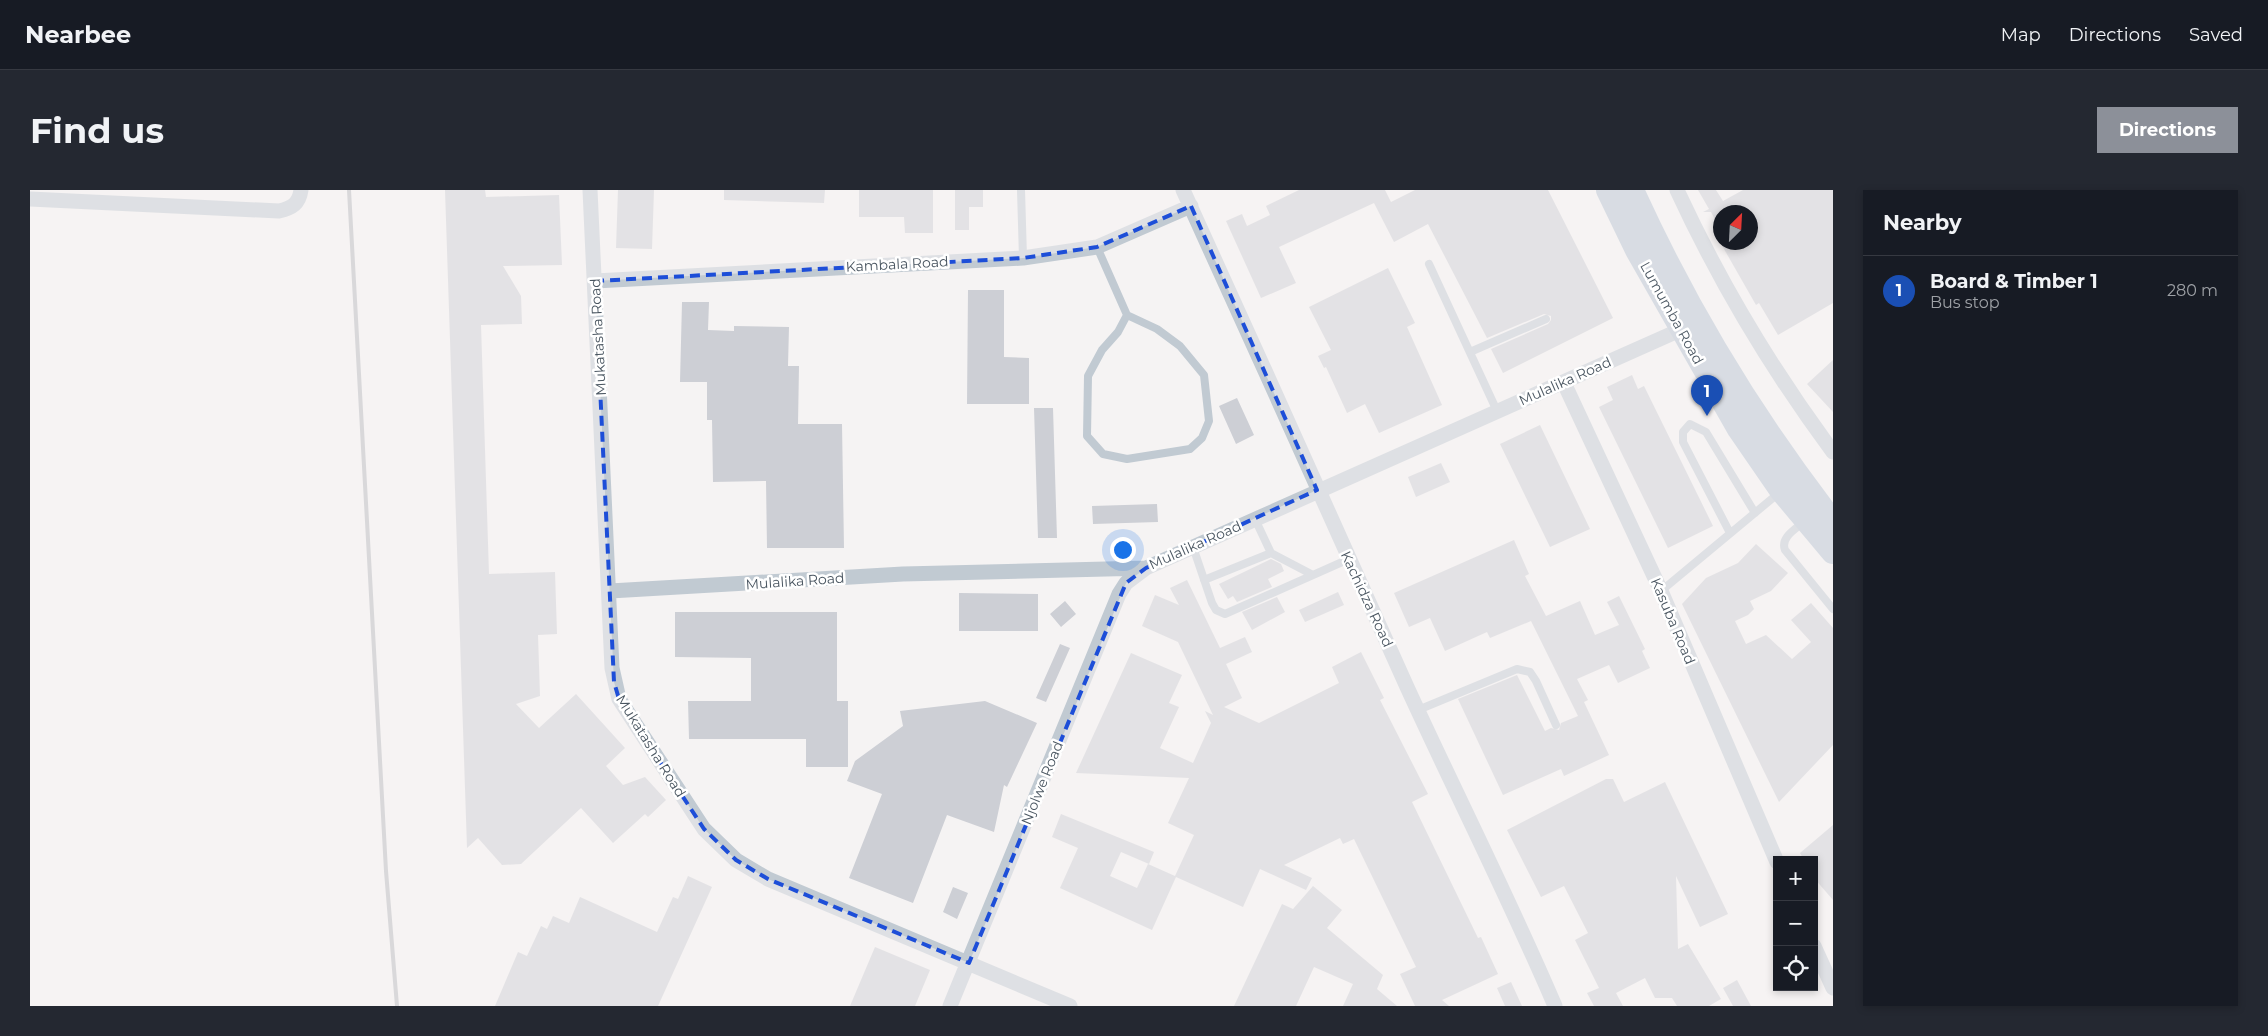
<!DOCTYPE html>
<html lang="en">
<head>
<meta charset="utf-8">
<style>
	body { margin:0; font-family:Montserrat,sans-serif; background:#242831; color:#f1f3f6 }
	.controls { position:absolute; right:15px; bottom:15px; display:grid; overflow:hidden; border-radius:0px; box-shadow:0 2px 8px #0003 }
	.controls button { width:45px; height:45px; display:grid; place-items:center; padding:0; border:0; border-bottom:1px solid #363941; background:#171b24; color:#f1f3f6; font:25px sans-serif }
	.compass { position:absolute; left:1683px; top:15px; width:45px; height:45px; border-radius:50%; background:#171b24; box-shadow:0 2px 8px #0003; rotate:24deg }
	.you { position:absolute; left:1092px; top:359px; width:18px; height:18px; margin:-12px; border:4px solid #fff; border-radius:50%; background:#1a73e8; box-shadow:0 0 0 8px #1a73e833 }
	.badge { display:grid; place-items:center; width:32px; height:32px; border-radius:50%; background:#8c9099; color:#fff; font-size:16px; font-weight:700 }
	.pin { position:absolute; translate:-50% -41px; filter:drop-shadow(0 1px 2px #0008) }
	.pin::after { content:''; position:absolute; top:26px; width:18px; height:15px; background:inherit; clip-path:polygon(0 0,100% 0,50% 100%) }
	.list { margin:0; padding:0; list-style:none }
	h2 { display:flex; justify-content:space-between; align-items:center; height:65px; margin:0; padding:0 20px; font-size:21px }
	h2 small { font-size:16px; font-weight:400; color:#9ea1a6 }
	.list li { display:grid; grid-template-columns:32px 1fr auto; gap:15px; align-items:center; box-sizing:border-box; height:70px; padding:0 20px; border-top:1px solid #363941 }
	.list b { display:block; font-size:19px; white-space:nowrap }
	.list p { margin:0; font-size:16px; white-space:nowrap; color:#9ea1a6 }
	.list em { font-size:16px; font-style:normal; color:#9ea1a6 }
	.icon { flex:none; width:28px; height:28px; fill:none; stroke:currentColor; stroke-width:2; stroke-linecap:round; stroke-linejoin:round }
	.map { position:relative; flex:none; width:1803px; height:816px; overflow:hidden; border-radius:0px }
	header { display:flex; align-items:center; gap:30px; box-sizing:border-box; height:70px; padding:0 25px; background:#171b24; border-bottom:1px solid #363941 }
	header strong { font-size:24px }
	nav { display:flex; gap:28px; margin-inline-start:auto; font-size:18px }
	.intro { display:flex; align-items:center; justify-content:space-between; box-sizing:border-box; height:120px; padding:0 30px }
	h1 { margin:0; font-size:35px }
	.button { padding:12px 22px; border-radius:0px; background:#8c9099; color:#fff; font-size:18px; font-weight:700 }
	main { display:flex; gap:30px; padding:0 30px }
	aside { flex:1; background:#171b24; border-radius:0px; box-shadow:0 2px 8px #0003 }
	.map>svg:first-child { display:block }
	.building { fill:#cdcfd5 }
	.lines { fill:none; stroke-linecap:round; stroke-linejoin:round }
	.service { stroke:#c1cad2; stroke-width:8 }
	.minor { stroke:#c1cad2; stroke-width:15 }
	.primary { stroke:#b3c2d1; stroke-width:24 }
	.rail { stroke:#b5b8bd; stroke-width:4 }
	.marked { fill:none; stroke:#1d4ed8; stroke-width:4; stroke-dasharray:10 6; stroke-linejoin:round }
	.labels { text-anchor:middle; stroke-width:5; stroke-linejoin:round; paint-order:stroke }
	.street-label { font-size:14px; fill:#4a5661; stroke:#fff }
</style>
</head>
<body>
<header>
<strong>Nearbee</strong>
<nav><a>Map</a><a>Directions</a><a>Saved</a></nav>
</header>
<div class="intro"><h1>Find us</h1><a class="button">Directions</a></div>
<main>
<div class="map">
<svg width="1803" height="816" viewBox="0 0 1803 816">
	<rect width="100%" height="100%" fill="#f5f3f3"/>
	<path class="building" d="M415,0H455L456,7L529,5L532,75L473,76L491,106L492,134L451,135L459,384L525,382L527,444L508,445L510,506L486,514L509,538L546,504L595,558L576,576L593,595L615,587L636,610L618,627L615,624L583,653L551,618L491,674L472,675L448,648L437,658Z
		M588,0H624L622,59L586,58Z
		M694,0H795L794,13L694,10Z
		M829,0H903V43H875L874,27H829Z
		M925,0H953V17H939V40H925Z
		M1269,0H1355L1361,12L1385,0H1518L1583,128L1473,183L1461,159L1518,134L1521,130V126L1514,124L1457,148L1398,34L1364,52L1344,13L1249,57L1266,93L1231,108L1196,31L1212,24L1217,36L1240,25L1236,16Z
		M1668,0H1686L1693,11L1713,0H1803V113L1748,145L1729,113L1726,115L1690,52H1720V22H1690V39L1681,22H1673L1679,19Z
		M1358,78L1385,133L1377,137L1412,215L1349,243L1335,214L1317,223L1296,177L1294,178L1288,166L1301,160L1279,117Z
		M938,100H974V167L999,168V214H937Z
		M652,112H679L678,140L704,141V136L759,137L758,176H769L768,234H812L814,358H737L736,291L683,292L682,230H677V192H650Z
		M1803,170V222L1777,194Z
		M1602,185L1608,199L1614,196L1683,336L1638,358L1569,217L1583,210L1577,197Z
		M1207,208L1224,245L1206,254L1189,216Z
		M1004,218H1023L1027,348H1008Z
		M1510,235L1560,339L1520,357L1470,254Z
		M1411,273L1420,292L1386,307L1378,287Z
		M1127,314L1128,332L1063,334L1062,316Z
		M1484,350L1499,384L1495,386L1516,426L1550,411L1565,445L1589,435L1577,412L1589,406L1615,459L1612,461L1620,478L1588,493L1579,475L1547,489L1558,510L1554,512L1579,565L1534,586L1531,579L1473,605L1428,509L1487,485L1515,541L1521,538L1529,540L1531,533L1548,526L1501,431L1460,448L1457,442L1415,461L1400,428L1379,437L1364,403Z
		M1726,354L1758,383L1741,401L1720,411L1724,419L1718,425L1705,431L1716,454L1736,445L1762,469L1781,452L1761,430L1781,413L1803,438V555L1749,612L1652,414L1676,388L1708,373Z
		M1241,369L1251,374L1254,381L1238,389L1242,397L1207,412L1203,406L1198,409L1189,394Z
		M1157,390L1190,458L1215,447L1222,462L1196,474L1212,508L1194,517L1229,533L1309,493L1302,477L1331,462L1354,508L1350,510L1398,604L1382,612L1448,748L1451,747L1468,784L1412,810L1419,816H1385L1370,784L1386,777L1324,649L1313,654L1310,648L1254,675L1282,688L1276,700L1230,679L1213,717L1146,687L1122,740L1030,698L1048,658L1022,647L1031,624L1124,662L1119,674L1091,662L1080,686L1107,698L1118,674L1145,686L1164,645L1138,633L1159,588L1046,583L1101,463L1152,485L1139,513L1149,517L1130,558L1163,573L1181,533L1175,521L1183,525L1148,452L1112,436L1125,405L1149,415L1140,398Z
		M1308,402L1314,415L1275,432L1269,420Z
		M929,403L1008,404V441H929Z
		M1247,407L1255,422L1222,440L1212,422Z
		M1035,411L1046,424L1031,437L1020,424Z
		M645,422H807V511H818V577H776V549H659L658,511H721V468L645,467Z
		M1030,454L1040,458L1016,512L1006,508Z
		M955,511L1007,533L977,597L974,595L964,642L917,625L883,713L819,688L852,604L817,591L825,571L873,536L870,521Z
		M1576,589H1583L1594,612L1635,592L1698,724L1670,737L1646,686L1648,759L1658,754L1691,809L1679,816H1647L1642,808H1625L1615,788L1586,803L1593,816H1564L1557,803L1569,798L1545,750L1558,743L1534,696L1511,707L1477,640Z
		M1803,635V710L1784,688V670H1774L1770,663Z
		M658,686L682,697L628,816H465L488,762L497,766L511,736L517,739L523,726L539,733L550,707L627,742L643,707L648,709Z
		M1283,696L1312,720L1297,738L1353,785L1347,799L1367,816H1313L1323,794L1284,777L1266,816H1204L1252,714L1263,719Z
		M923,697L938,703L927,729L913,722Z
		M845,757L900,780L885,816H820Z
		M1707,790L1721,816H1703L1693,798Z
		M1481,792L1492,816H1475L1467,798Z"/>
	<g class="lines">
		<path class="service" d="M991,0L993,68
			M1067,57L1097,125L1088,142L1072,160L1058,186L1057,246L1073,264L1097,269L1160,259L1172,248L1179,231L1174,185L1150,156L1127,139L1097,125
			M1399,74L1467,221
			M1440,162L1516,129
			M1225,329L1241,363L1283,385
			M1775,331C1766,339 1750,347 1755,360L1803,419
			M1700,343L1653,252V242L1660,234L1676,242L1725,323
			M1163,357L1182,413L1186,420L1195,424L1319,369
			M1174,390L1241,363
			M1631,401L1750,302
			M1388,520L1487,479L1500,482L1506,491L1526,535"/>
		<path class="minor" d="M560,0L582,478L589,509L674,639L706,670L738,689L1040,816
			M1153,0C1229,165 1302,332 1377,497C1426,604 1479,708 1525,816
			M1647,0C1690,93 1742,180 1803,262
			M0,9L249,21C262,18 269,14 271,0
			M565,91L993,68L1067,57L1161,16
			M1534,193L1631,401L1747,672
			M580,401L873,384L1116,378L1659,136
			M1784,756L1803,798
			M920,816L1089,404L1096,393L1116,378"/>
		<path class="primary" d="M1578,0L1607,60L1709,239L1751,300L1803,362
			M1602,0C1657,121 1721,227 1803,332"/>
		<path class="rail" d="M319,0L356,681L367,816"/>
	</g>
	<path d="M0 0H1803V816H0ZM1161,16L1287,300L1116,378L1096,393L939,773L738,689L706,670L674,639L589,509L584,492L565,91L993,68L1067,57Z" fill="#f5f3f3" fill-opacity=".55" fill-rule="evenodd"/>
	<path class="marked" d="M1161,16L1287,300L1116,378L1096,393L939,773L738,689L706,670L674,639L589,509L584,492L565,91L993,68L1067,57Z"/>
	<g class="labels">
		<g class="street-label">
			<text transform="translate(867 74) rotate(-3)" y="5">Kambala Road</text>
			<text transform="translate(1642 123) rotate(61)" y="5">Lumumba Road</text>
			<text transform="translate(568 147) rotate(-93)" y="5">Mukatasha Road</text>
			<text transform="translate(1535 191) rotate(-24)" y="5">Mulalika Road</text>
			<text transform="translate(1165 355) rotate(-24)" y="5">Mulalika Road</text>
			<text transform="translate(765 391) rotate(-4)" y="5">Mulalika Road</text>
			<text transform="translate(1337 409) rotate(65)" y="5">Kachidza Road</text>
			<text transform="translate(1643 431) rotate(67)" y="5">Kasuba Road</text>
			<text transform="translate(621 556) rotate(58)" y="5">Mukatasha Road</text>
			<text transform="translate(1012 593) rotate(-68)" y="5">Njolwe Road</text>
		</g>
	</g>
</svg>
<div class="controls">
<button>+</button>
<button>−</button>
<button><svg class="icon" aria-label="locate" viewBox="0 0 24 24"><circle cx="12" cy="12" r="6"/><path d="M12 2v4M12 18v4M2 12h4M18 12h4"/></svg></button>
</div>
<svg class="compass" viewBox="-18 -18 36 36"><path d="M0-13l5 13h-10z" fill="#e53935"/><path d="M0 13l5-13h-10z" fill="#9ea1a6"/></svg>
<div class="you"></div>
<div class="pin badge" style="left:1677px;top:226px;background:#1a4fb4">1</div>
</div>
<aside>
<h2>Nearby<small></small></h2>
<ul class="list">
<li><span class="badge" style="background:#1a4fb4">1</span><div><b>Board &amp; Timber 1</b><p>Bus stop</p></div><em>280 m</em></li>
</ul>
</aside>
</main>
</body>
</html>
